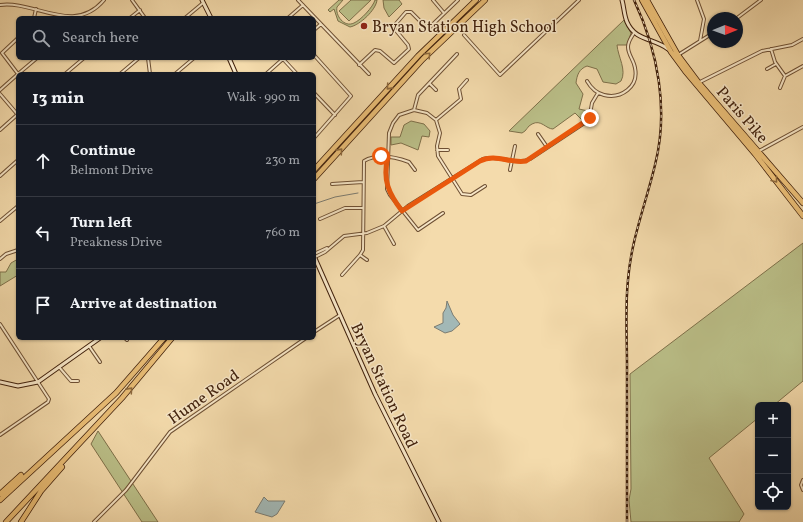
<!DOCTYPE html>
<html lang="en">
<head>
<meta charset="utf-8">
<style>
	body { margin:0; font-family:Vollkorn,serif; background:#242831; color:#f1f3f6 }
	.controls { position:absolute; right:12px; bottom:12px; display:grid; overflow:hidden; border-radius:6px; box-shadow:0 1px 3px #0004 }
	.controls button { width:36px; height:36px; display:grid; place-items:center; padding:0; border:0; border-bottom:1px solid #363941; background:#171b24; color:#f1f3f6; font:20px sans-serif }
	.compass { position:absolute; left:707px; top:12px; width:36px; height:36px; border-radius:50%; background:#171b24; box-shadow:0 1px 3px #0004; rotate:89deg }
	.stop { position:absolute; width:12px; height:12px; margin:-9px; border:3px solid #ea580c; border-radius:50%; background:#fff }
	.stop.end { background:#ea580c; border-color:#fff; box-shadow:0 1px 4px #0008 }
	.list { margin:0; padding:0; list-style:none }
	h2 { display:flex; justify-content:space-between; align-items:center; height:52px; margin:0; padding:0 16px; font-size:17px }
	h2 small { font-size:13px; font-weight:400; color:#9ea1a6 }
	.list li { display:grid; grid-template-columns:26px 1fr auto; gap:12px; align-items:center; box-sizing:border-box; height:72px; padding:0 16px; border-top:1px solid #363941 }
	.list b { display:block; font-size:15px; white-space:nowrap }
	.list p { margin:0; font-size:13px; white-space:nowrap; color:#9ea1a6 }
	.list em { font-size:13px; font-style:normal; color:#9ea1a6 }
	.icon { flex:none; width:22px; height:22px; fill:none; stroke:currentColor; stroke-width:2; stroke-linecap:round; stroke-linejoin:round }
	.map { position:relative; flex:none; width:803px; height:522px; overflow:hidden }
	.search { position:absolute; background:#171b24; box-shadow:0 1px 3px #0004; left:16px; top:16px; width:300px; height:44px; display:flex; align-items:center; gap:10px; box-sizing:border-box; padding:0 14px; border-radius:6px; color:#9ea1a6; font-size:15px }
	.panel { position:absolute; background:#171b24; box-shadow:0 1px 3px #0004; left:16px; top:72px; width:300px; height:268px; border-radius:6px }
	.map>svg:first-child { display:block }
	.green { fill:#bbc089; stroke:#7e704a }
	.water { fill:#a2b8b6; stroke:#7b7c72 }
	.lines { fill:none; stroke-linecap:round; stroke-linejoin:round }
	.stream { stroke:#7b7c72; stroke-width:1 }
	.street-casing { stroke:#6e5034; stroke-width:4 }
	.secondary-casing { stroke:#41210c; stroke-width:5 }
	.highway-casing { stroke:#41210c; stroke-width:6 }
	.street { stroke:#f8e8c9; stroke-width:2 }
	.secondary { stroke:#f8e8c9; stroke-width:3 }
	.highway { stroke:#eabe76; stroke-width:4.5 }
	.rail-casing { stroke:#41210c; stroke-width:2.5 }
	.rail { stroke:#f8e8c9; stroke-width:1; stroke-dasharray:3; stroke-linecap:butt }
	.oneway { stroke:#8d683c }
	.route { stroke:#ea580c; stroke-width:5 }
	.poi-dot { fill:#8f2418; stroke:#f8e8c9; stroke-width:1.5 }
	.labels { text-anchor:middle; stroke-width:3; stroke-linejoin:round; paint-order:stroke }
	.poi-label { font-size:16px; fill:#41210c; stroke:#f8e8c9; text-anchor:start }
	.street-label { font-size:16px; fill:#41210c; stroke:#f8e8c9 }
</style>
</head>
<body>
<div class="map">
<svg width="803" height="522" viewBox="0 0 803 522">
	<rect width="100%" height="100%" fill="#f4dbac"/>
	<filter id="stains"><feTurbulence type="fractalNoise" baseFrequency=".005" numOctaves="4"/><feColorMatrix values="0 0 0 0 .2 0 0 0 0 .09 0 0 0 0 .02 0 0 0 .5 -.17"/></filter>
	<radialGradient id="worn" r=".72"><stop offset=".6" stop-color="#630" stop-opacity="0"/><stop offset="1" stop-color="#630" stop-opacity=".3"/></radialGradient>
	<path class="green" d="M339,0H343L337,7C335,15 344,28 354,23C361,20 373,7 375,0H377C376,10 360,25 350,27L338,21L334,9L330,12L328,10Z
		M351,0H371L349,21L339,11Z
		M383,0H399L402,4L389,17L384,8Z
		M624,20L631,33L627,45H617C618,57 627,70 621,81L616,84L603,82L597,69L587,66C579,69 577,75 576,83L583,94L579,109L588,111L582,120L575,113L553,129C546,129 541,119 532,124C527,126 527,131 522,133L509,131Z
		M411,121L424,124L430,131L429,137L422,136L418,150L401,143L391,145V137H400L404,125Z
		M803,243V381L774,405H758V418L709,458L744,514L739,522H631L629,500L631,489L630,374Z
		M18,259V275L0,286V272H6L11,263Z
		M98,431L158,522H142L91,444Z"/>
	<path class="water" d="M447,301L453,315L460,324L452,331L445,333L434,327L443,323V313L446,308Z
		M264,497L268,501H285L277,514L272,517L255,512Z"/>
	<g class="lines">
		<path class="stream" d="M314,204L335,197L358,193"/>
		<defs>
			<path id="street" d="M132,0L145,18
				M298,0L369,74
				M433,0L444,13
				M697,0L704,19L700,41
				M0,5C34,0 74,36 104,0
				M34,18L36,9
				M130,18L140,10
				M185,18L203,3
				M288,18L303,5
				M737,18L761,0
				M314,30L321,24
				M464,35L500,75L579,0
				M18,38L2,53L18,74
				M771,49L775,62L785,76L803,66
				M314,55L351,96L314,138
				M678,55L713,33
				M148,58L150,74
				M283,59L297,74
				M359,65L375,50L380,51L394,63L409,49L408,45L393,27L406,12H411L426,27H430L458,0
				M767,69L776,64
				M18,74L37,58
				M65,74L84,58
				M120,74L139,58
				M175,74L194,58
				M266,74L284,58
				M587,81C591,88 596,93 604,95C621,99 639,87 635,68C634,60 628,55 628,47C628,41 631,38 634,33
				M700,82L762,51L792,45L803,39
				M430,84L436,90
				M780,88L785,76
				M0,90L18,74
				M314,93L335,115
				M0,94L18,115
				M414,110L418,95L457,54
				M436,120L461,99L459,89L467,80
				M583,122L590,111
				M0,130L18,114
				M538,134L547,147
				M437,150H448
				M759,151L803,127
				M510,170L515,146
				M0,176L18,160
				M332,184L363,182
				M443,213L418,230L390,195L387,189L389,133L393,123L399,115L414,110L427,113L436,120L440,133L437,146L438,156L462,194L471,195L485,186
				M320,219L345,208H363
				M0,221L18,206
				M384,226L394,244
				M314,254L327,248
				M360,255L367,260
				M315,257L325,252L344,236L367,233L384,226L408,206L483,159C499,154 515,166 530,159L589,120L592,103L598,93
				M0,259L6,254L18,250
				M342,275L360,255L363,250L364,161C378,153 395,157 409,162L415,170
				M0,324L49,399L48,402L0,435
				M314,332L340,315
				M50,338H52
				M125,338L127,340
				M89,346L100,362
				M59,367L71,381H78
				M803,480L801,485L803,490
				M94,522L126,490L170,432L306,338"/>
			<path id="secondary" d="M202,0L211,18
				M622,0C624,7 624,15 627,22C635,41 654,38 668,49
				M229,58L236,74
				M314,256L375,394L439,522
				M0,382L18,386L38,382L100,338"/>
			<path id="highway" d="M642,0L671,52L685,71L755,154L803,216
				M647,0L678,55L699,83L803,203
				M314,170L418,56L476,0
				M314,179L423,59L485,0
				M0,494L21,475
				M0,500L116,393L164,338
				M6,522L122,398L172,338
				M21,522L41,491L62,467"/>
		</defs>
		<use href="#street" class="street-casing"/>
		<use href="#secondary" class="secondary-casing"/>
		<use href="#highway" class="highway-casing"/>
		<use href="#street" class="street"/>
		<use href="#secondary" class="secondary"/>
		<use href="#highway" class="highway"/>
		<defs>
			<path id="rail" d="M627,522C627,470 627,417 627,365C627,336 625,308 628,280C631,240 646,203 655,165C669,110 658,51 634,0"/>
		</defs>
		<use href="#rail" class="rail-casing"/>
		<use href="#rail" class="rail"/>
	</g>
	<defs><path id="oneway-chevron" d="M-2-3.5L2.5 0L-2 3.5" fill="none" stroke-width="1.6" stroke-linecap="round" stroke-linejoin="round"/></defs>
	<g class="oneway">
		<use href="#oneway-chevron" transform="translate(428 55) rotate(-46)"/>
		<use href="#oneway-chevron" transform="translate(389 87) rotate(132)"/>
		<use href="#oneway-chevron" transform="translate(340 151) rotate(-48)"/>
		<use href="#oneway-chevron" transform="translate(775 180) rotate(52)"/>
		<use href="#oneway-chevron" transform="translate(130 390) rotate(-48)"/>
	</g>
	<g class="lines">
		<path class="route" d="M381,156L388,157C382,180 389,194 402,211L480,161C496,153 510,164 526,161L590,118"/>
	</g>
	<circle class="poi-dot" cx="364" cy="26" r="4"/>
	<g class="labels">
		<g class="poi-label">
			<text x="372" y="32">Bryan Station High School</text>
		</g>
		<g class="street-label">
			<text transform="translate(743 114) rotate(49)" y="6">Paris Pike</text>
			<text transform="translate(385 385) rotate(65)" y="6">Bryan Station Road</text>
			<text transform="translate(203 396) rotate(-35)" y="6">Hume Road</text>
		</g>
	</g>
	<rect width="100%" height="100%" filter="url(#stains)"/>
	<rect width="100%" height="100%" fill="url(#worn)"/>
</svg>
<div class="controls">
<button>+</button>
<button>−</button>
<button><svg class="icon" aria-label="locate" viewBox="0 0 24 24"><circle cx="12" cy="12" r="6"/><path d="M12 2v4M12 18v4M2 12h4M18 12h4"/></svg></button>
</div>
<svg class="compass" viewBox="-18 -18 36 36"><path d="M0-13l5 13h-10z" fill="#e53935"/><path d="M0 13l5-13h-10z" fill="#9ea1a6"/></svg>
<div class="stop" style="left:381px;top:156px"></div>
<div class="stop end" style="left:590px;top:118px"></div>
<div class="search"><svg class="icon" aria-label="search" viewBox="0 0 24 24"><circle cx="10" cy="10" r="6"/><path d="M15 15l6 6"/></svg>Search here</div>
<section class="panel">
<h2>13 min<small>Walk · 990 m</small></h2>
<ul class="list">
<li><svg class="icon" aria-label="ahead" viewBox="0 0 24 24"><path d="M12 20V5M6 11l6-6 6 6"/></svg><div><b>Continue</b><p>Belmont Drive</p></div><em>230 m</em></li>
<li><svg class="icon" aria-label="left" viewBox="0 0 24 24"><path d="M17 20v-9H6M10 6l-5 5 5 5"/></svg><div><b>Turn left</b><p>Preakness Drive</p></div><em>760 m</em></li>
<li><svg class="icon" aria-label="arrive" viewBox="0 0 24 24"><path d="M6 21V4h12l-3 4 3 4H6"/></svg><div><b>Arrive at destination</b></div></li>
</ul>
</section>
</div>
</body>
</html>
